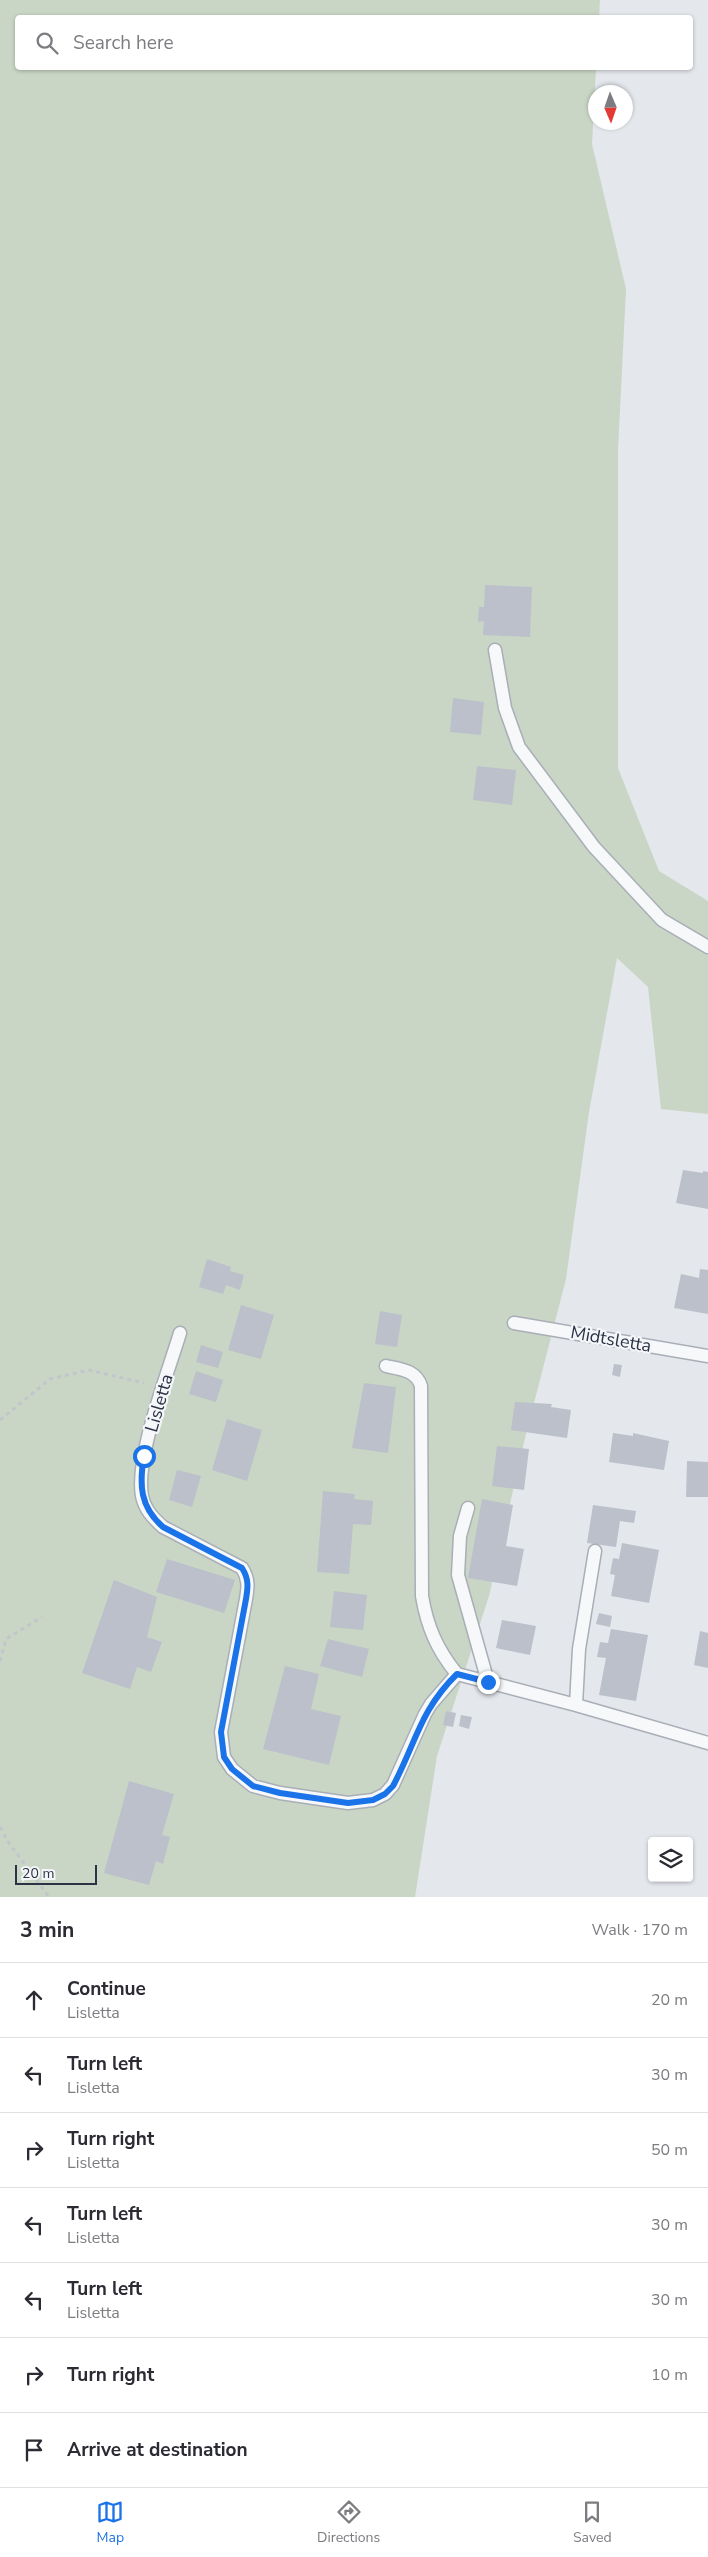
<!DOCTYPE html>
<html lang="en">
<head>
<meta charset="utf-8">
<style>
	body { margin:0; font-family:"Nunito Sans",sans-serif; background:#f7f7f7; color:#2b2b33 }
	.controls { position:absolute; right:15px; bottom:15px; display:grid; overflow:hidden; border-radius:5px; box-shadow:0 1px 4px #0004 }
	.controls button { width:45px; height:45px; display:grid; place-items:center; padding:0; border:0; border-bottom:1px solid #e1e1e2; background:#fff; color:#2b2b33; font:25px sans-serif }
	.compass { position:absolute; left:588px; top:85px; width:45px; height:45px; border-radius:50%; background:#fff; box-shadow:0 1px 4px #0004; rotate:178deg }
	.scale { position:absolute; left:15px; bottom:12px; width:82px; box-sizing:border-box; padding-left:5px; border:2px solid #2b3445; border-top:0; font-size:14px; line-height:18px; white-space:nowrap; color:#2b3445; -webkit-text-stroke:4px #f4f6f9; paint-order:stroke }
	.stop { position:absolute; width:15px; height:15px; margin:-11px; border:4px solid #1a73e8; border-radius:50%; background:#fff }
	.stop.end { background:#1a73e8; border-color:#fff; box-shadow:0 1px 5px #0008 }
	.list { margin:0; padding:0; list-style:none }
	h2 { display:flex; justify-content:space-between; align-items:center; height:65px; margin:0; padding:0 20px; font-size:21px }
	h2 small { font-size:16px; font-weight:400; color:#7c7c81 }
	.list li { display:grid; grid-template-columns:32px 1fr auto; gap:15px; align-items:center; box-sizing:border-box; height:75px; padding:0 20px; border-top:1px solid #e1e1e2 }
	.list b { display:block; font-size:19px; white-space:nowrap }
	.list p { margin:0; font-size:16px; white-space:nowrap; color:#7c7c81 }
	.list em { font-size:16px; font-style:normal; color:#7c7c81 }
	.icon { flex:none; width:28px; height:28px; fill:none; stroke:currentColor; stroke-width:2; stroke-linecap:round; stroke-linejoin:round }
	.map { position:relative; flex:none; width:708px; height:1897px; overflow:hidden }
	.search { position:absolute; background:#fff; box-shadow:0 1px 4px #0004; left:15px; right:15px; top:15px; height:55px; display:flex; align-items:center; gap:12px; box-sizing:border-box; padding:0 18px; border-radius:5px; color:#7c7c81; font-size:19px }
	.sheet { height:590px; background:#fff }
	nav { display:flex; justify-content:space-around; align-items:center; box-sizing:border-box; height:70px; border-top:1px solid #e1e1e2; background:#fff; font-size:14px; color:#7c7c81 }
	nav a { display:grid; justify-items:center; gap:2px }
	nav .on { color:#1a73e8 }
	.map>svg:first-child { display:block }
	.green { fill:#c9d6c5 }
	.building { fill:#bbc0ca }
	.lines { fill:none; stroke-linecap:round; stroke-linejoin:round }
	.lane-casing { stroke:#a9aeb7; stroke-width:15 }
	.path { stroke:#c2c5cb; stroke-width:3; stroke-dasharray:4 4; stroke-linecap:butt }
	.lane { stroke:#f7f8fa; stroke-width:12 }
	.route { stroke:#1a73e8; stroke-width:6 }
	.labels { text-anchor:middle; stroke-width:4.5; stroke-linejoin:round; paint-order:stroke }
	.street-label { font-size:18px; fill:#2b3445; stroke:#f4f6f9 }
</style>
</head>
<body>
<div class="map">
<svg width="708" height="1897" viewBox="0 0 708 1897">
	<rect width="100%" height="100%" fill="#e4e7ec"/>
	<path class="green" d="M0,0H600L599,18H18V68H596L592,144L626,289L618,450V768L659,871L708,901V1114L661,1109L648,987L617,958L589,1112L566,1279L525,1438L489,1596L437,1756L415,1897H0Z"/>
	<path class="building" d="M485,585L532,587L530,637L483,635L484,621L478,622L479,607H484Z
		M453,698L484,702L481,735L450,732Z
		M477,766L516,770L512,805L473,800Z
		M683,1170L703,1173V1171L708,1172V1209L676,1203Z
		M207,1259L231,1267L230,1271L244,1275L240,1290L226,1285L223,1294L199,1287Z
		M700,1269L708,1270V1314L674,1308L681,1274L699,1278Z
		M241,1305L274,1315L261,1359L228,1350Z
		M380,1311L402,1315L397,1347L375,1344Z
		M201,1345L223,1352L218,1368L196,1362Z
		M614,1364L622,1365L620,1377L612,1375Z
		M196,1371L223,1380L216,1402L189,1394Z
		M364,1383L396,1387L388,1453L352,1448Z
		M515,1402L552,1404L551,1407L571,1410L567,1438L511,1430Z
		M227,1419L262,1430L247,1481L212,1470Z
		M613,1433L633,1436V1433L669,1441L664,1470L609,1462Z
		M497,1446L529,1449L524,1490L492,1486Z
		M687,1461L708,1462V1497H686Z
		M177,1470L201,1476L192,1507L169,1500Z
		M323,1491L355,1494L354,1499L373,1501L371,1525L353,1524L349,1574L317,1572Z
		M482,1499L513,1505L506,1546L524,1549L517,1586L468,1578Z
		M593,1505L636,1511L634,1523L620,1521L616,1547L587,1543Z
		M622,1543L659,1550L649,1603L611,1596L615,1575L610,1574L613,1558L619,1559Z
		M167,1559L235,1580L224,1613L156,1592Z
		M114,1580L157,1597L147,1637L162,1642L151,1672L137,1667L130,1689L82,1673Z
		M334,1591L367,1595L363,1630L330,1627Z
		M599,1613L612,1616L610,1627L596,1624Z
		M502,1620L536,1626L530,1655L496,1648Z
		M611,1629L648,1635L636,1701L599,1695L606,1658L597,1657L600,1642L608,1643Z
		M700,1631L708,1633V1668L694,1665Z
		M328,1639L369,1649L362,1677L320,1666Z
		M285,1666L319,1674L311,1709L341,1716L329,1765L263,1749Z
		M446,1711L456,1713L453,1727L443,1725Z
		M461,1715L472,1717L469,1729L459,1726Z
		M129,1781L174,1794L162,1835L170,1837L163,1864L156,1861L149,1885L104,1873Z"/>
	<g class="lines">
		<defs>
			<path id="lane" d="M495,650L505,708L519,747L594,847L662,920L708,947
				M514,1323L708,1356
				M180,1333C168,1373 135,1457 142,1496C145,1510 153,1518 163,1527L242,1568C249,1579 248,1587 246,1599L221,1732L224,1757L232,1769L253,1786L280,1793L348,1803L373,1800L385,1794L393,1785L425,1714L431,1704L457,1674
				M386,1366C400,1369 416,1370 421,1386L422,1596C427,1626 437,1650 457,1674L576,1705L708,1743
				M468,1508L460,1536L458,1575L488,1682
				M576,1705L579,1649L595,1551"/>
		</defs>
		<use href="#lane" class="lane-casing"/>
		<path class="path" d="M0,1420L50,1379L89,1370L144,1383
			M0,1661L6,1639L42,1617
			M0,1827L9,1843L49,1897"/>
		<use href="#lane" class="lane"/>
	</g>
	<g class="lines">
		<path class="route" d="M144,1456C139,1485 140,1507 163,1527L242,1568C249,1579 248,1587 246,1599L221,1732L224,1757L232,1769L253,1786L280,1793L348,1803L373,1800L385,1794L393,1786C416,1743 420,1710 457,1674L488,1682"/>
	</g>
	<g class="labels">
		<g class="street-label">
			<text transform="translate(611 1339) rotate(10)" y="6">Midtsletta</text>
			<text transform="translate(159 1403) rotate(-74)" y="6">Lisletta</text>
		</g>
	</g>
</svg>
<div class="controls">
<button><svg class="icon" aria-label="layers" viewBox="0 0 24 24"><path d="M12 4l9 5-9 5-9-5zM3 14l9 5 9-5"/></svg></button>
</div>
<svg class="compass" viewBox="-18 -18 36 36"><path d="M0-13l5 13h-10z" fill="#e53935"/><path d="M0 13l5-13h-10z" fill="#7c7c81"/></svg>
<div class="scale">20 m</div>
<div class="stop" style="left:144px;top:1456px"></div>
<div class="stop end" style="left:488px;top:1682px"></div>
<div class="search"><svg class="icon" aria-label="search" viewBox="0 0 24 24"><circle cx="10" cy="10" r="6"/><path d="M15 15l6 6"/></svg>Search here</div>
</div>
<section class="sheet">
<h2>3 min<small>Walk · 170 m</small></h2>
<ul class="list">
<li><svg class="icon" aria-label="ahead" viewBox="0 0 24 24"><path d="M12 20V5M6 11l6-6 6 6"/></svg><div><b>Continue</b><p>Lisletta</p></div><em>20 m</em></li>
<li><svg class="icon" aria-label="left" viewBox="0 0 24 24"><path d="M17 20v-9H6M10 6l-5 5 5 5"/></svg><div><b>Turn left</b><p>Lisletta</p></div><em>30 m</em></li>
<li><svg class="icon" aria-label="right" viewBox="0 0 24 24"><path d="M7 20v-9h11M14 6l5 5-5 5"/></svg><div><b>Turn right</b><p>Lisletta</p></div><em>50 m</em></li>
<li><svg class="icon" aria-label="left" viewBox="0 0 24 24"><path d="M17 20v-9H6M10 6l-5 5 5 5"/></svg><div><b>Turn left</b><p>Lisletta</p></div><em>30 m</em></li>
<li><svg class="icon" aria-label="left" viewBox="0 0 24 24"><path d="M17 20v-9H6M10 6l-5 5 5 5"/></svg><div><b>Turn left</b><p>Lisletta</p></div><em>30 m</em></li>
<li><svg class="icon" aria-label="right" viewBox="0 0 24 24"><path d="M7 20v-9h11M14 6l5 5-5 5"/></svg><div><b>Turn right</b></div><em>10 m</em></li>
<li><svg class="icon" aria-label="arrive" viewBox="0 0 24 24"><path d="M6 21V4h12l-3 4 3 4H6"/></svg><div><b>Arrive at destination</b></div></li>
</ul>
</section>
<nav>
<a class="on"><svg class="icon" aria-label="map" viewBox="0 0 24 24"><path d="M3 6l6-2 6 2 6-2v14l-6 2-6-2-6 2zM9 4v14M15 6v14"/></svg>Map</a>
<a><svg class="icon" aria-label="directions" viewBox="0 0 24 24"><path d="M12 3l9 9-9 9-9-9zM9 14v-3h6M13 9l2 2-2 2"/></svg>Directions</a>
<a><svg class="icon" aria-label="saved" viewBox="0 0 24 24"><path d="M7 4h10v16l-5-4-5 4z"/></svg>Saved</a>
</nav>
</body>
</html>
